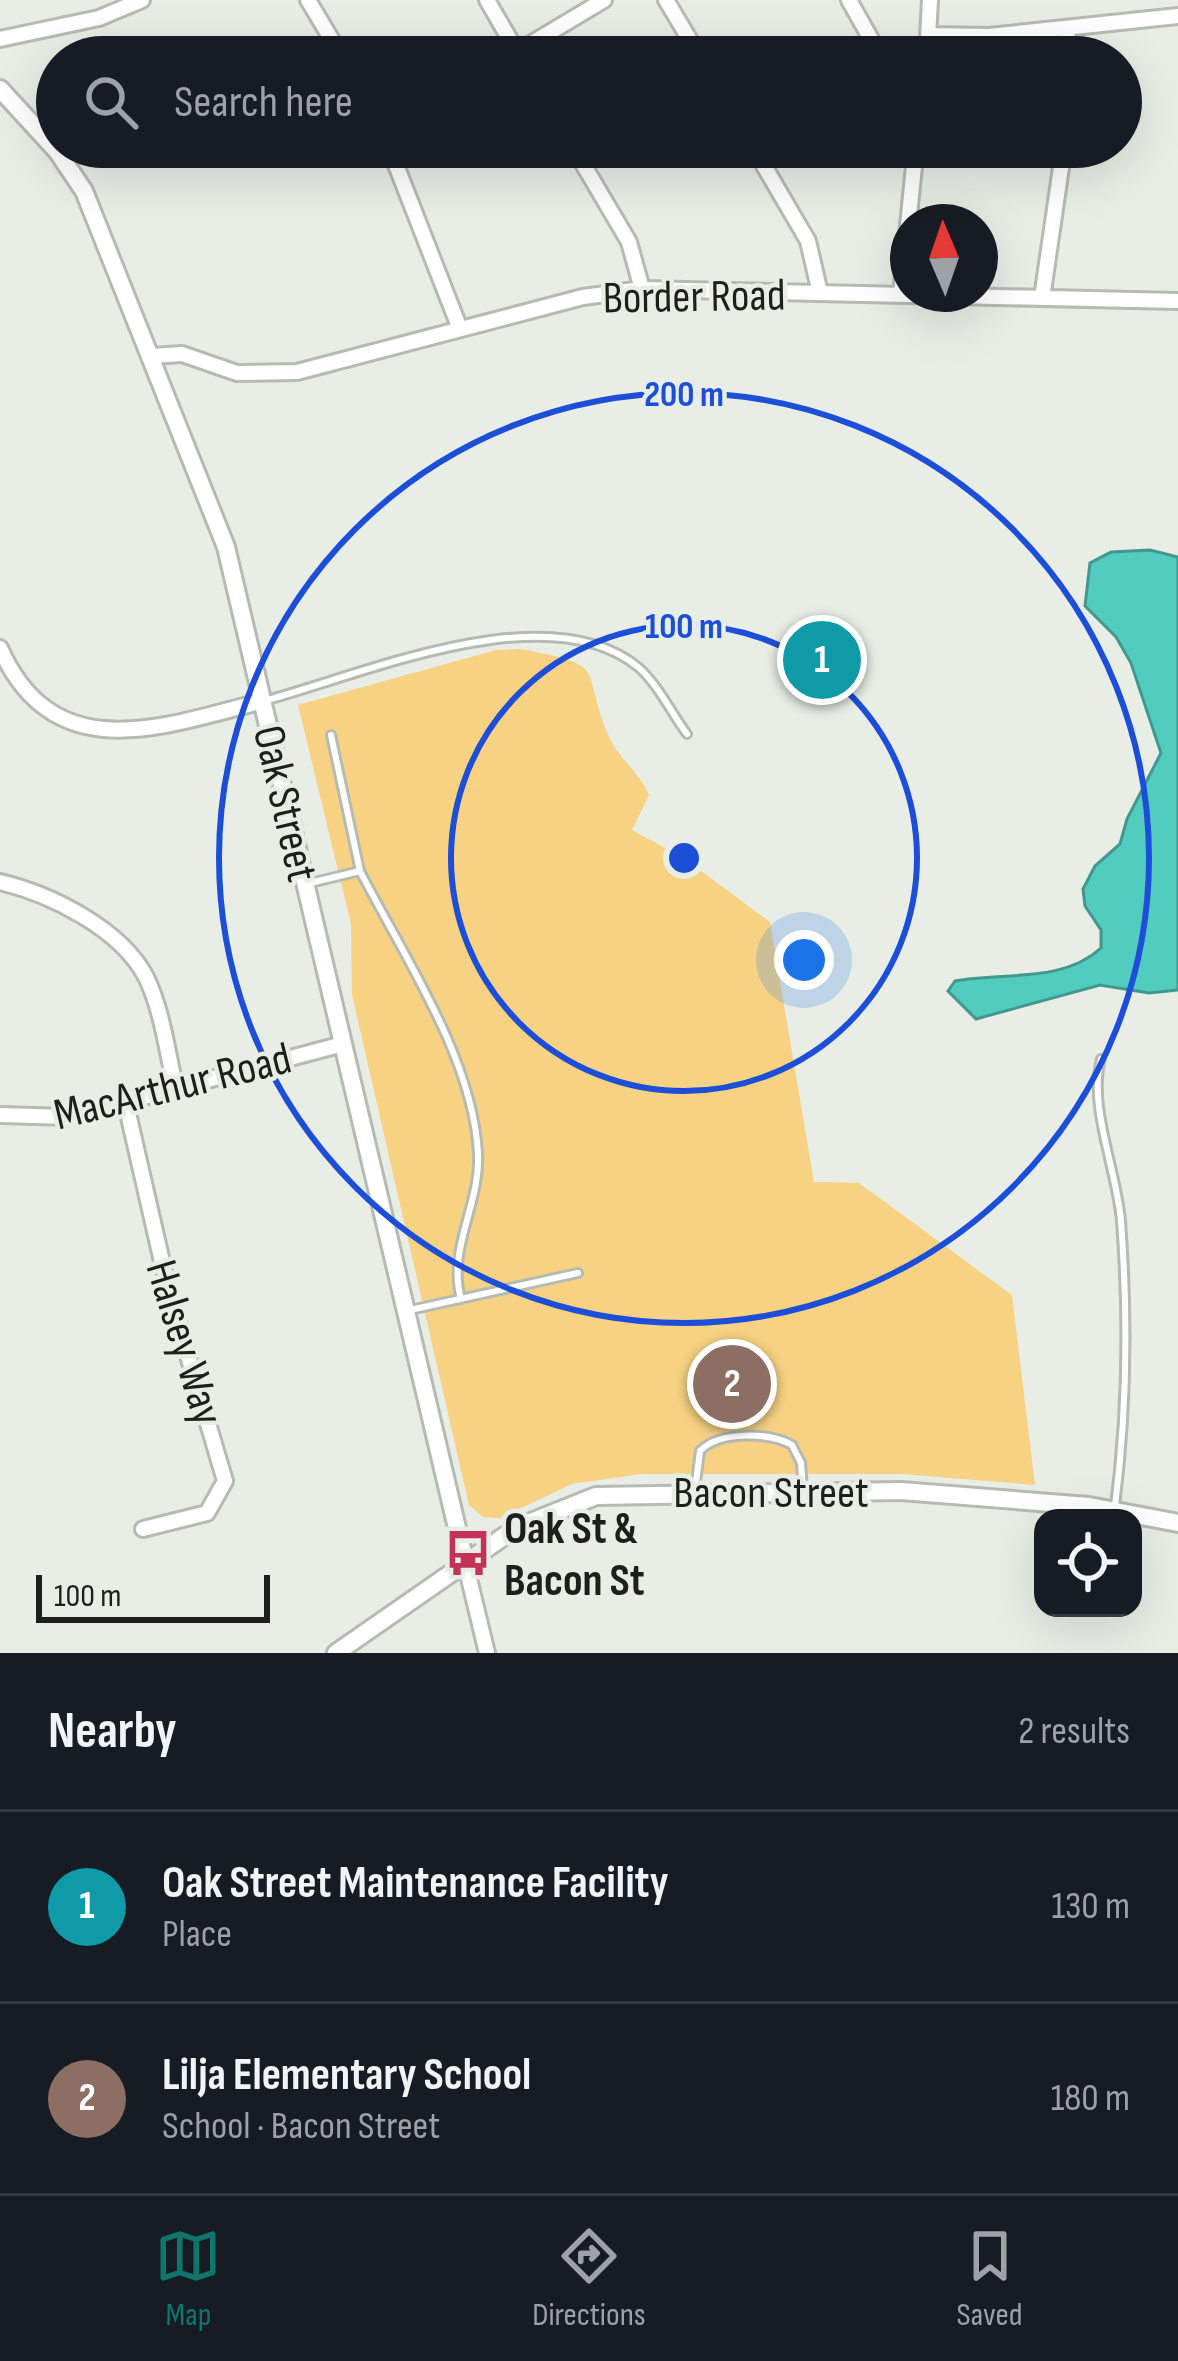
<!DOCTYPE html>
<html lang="en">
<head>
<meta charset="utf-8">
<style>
	body { margin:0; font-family:"Sofia Sans Condensed",sans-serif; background:#20242c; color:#f1f3f6 }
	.controls { position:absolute; right:36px; bottom:36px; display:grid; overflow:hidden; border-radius:24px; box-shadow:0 12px 48px #0002 }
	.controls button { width:108px; height:108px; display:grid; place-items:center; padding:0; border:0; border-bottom:3px solid #363941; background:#171b24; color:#f1f3f6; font:60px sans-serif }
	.compass { position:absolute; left:890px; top:204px; width:108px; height:108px; border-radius:50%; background:#171b24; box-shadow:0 12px 48px #0002; rotate:358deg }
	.scale { position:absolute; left:36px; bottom:30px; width:234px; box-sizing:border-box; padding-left:12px; border:6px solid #1e1f1d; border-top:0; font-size:33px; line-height:42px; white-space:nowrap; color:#1e1f1d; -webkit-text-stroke:9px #e8ede6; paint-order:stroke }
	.you { position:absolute; left:804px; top:960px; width:42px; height:42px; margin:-30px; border:9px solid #fff; border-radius:50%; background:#1a73e8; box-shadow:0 0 0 18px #1a73e833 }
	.badge { display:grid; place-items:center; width:78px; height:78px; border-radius:50%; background:#0f766e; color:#fff; font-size:39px; font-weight:700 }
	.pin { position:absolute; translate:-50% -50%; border:6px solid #fff; box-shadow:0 3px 12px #0006 }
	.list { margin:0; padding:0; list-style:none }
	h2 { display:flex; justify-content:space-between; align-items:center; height:156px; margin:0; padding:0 48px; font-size:51px }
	h2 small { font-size:39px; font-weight:400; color:#9ea1a6 }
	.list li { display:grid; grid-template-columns:78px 1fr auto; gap:36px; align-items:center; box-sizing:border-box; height:192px; padding:0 48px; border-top:3px solid #363941 }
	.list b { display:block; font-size:45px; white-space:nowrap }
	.list p { margin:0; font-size:39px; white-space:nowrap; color:#9ea1a6 }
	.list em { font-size:39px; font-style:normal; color:#9ea1a6 }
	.icon { flex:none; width:66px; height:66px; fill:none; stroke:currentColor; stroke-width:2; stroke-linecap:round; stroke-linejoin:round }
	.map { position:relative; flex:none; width:1178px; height:1653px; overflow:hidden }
	.search { position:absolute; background:#171b24; box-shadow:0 12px 48px #0002; left:36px; right:36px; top:36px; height:132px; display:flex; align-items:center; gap:30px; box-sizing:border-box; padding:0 42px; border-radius:66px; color:#9ea1a6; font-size:45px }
	.sheet { height:540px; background:#171b24 }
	nav { display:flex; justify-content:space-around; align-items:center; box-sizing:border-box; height:168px; border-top:3px solid #363941; background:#171b24; font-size:33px; color:#9ea1a6 }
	nav a { display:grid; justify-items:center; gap:6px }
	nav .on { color:#0f766e }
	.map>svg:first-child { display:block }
	.green { fill:#f7d283 }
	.water { fill:#51ccbe; stroke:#42988e; stroke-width:3 }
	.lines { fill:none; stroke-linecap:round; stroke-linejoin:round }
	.service-casing { stroke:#b5bab3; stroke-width:12 }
	.minor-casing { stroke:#b5bab3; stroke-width:20 }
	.tertiary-casing { stroke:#b5bab3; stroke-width:22 }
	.service { stroke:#fff; stroke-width:6 }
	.minor { stroke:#fff; stroke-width:14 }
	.tertiary { stroke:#fff; stroke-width:16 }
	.ring { fill:none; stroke:#1d4ed8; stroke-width:6 }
	.labels { text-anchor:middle; stroke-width:9; stroke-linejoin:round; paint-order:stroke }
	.street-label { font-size:45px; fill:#1e1f1d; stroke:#e8ede6 }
	.poi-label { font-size:45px; font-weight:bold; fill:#1e1f1d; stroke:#e8ede6; text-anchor:start }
	.centre { fill:#1d4ed8; stroke:#e8ede6; stroke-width:6 }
	.ring-label { font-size:36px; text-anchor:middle; font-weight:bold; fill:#1d4ed8; stroke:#e8ede6; stroke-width:9; stroke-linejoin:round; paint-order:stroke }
</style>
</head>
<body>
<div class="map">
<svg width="1178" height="1653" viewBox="0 0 1178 1653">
	<rect width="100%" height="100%" fill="#e8ede6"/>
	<path class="green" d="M520,649C613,666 578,666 610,739C620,760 641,774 649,795L632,830L682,857L770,922L814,1182L859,1183L1012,1295L1035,1485L902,1474H642L572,1484L500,1518L483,1517L469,1505L352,995L351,924L298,705L496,650Z"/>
	<path class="water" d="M1150,550L1178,557V990L1149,993L1100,985L976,1019L948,991L955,981C1004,972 1063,983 1101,948V930L1085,906L1083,889L1095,866L1120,844L1127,819L1161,753L1131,663L1116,637L1085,606L1090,563L1111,552Z"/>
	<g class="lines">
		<defs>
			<path id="service" d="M267,700C364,674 549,593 638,667C657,683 672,714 687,734
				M331,735L360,871
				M310,883L360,871C403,955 473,1058 478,1153C481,1204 447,1248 461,1299
				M1101,1059C1088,1106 1117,1171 1121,1221C1128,1315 1127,1413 1115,1506
				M410,1310L578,1273
				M695,1490L700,1451C719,1431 769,1432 792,1445L801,1463L803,1489"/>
			<path id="minor" d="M308,0L342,57
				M487,0L520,57
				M666,0L700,57
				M849,0L881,57
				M1067,28L1069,57
				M929,35L989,36L1178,16
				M0,39L99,18L142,0
				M517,52L604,0
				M927,57L930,0
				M389,147L460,329
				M573,147L629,242L642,289
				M753,147L808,241L820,293
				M901,294L916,147
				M1042,298L1064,147
				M152,356L182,354L237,373L297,372L583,297L642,289L1178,301
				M0,648C54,770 164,726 263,701
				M0,882C51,894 121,929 146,977C162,1010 167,1050 175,1086
				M125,1100L168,1288L225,1481L207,1513L143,1529
				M0,1115L68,1117L343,1044
				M465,1562L487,1653"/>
			<path id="tertiary" d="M0,89L57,151L84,191L226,547L465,1562
				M336,1653L516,1528L596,1496L901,1491L1089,1506L1178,1523"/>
		</defs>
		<use href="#service" class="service-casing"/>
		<use href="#minor" class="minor-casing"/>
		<use href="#tertiary" class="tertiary-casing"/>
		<use href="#service" class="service"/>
		<use href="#minor" class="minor"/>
		<use href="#tertiary" class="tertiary"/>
	</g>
	<g class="ring">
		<circle cx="684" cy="858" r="233"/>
		<circle cx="684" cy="858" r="465"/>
	</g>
	<defs>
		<symbol id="bus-bare" viewBox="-9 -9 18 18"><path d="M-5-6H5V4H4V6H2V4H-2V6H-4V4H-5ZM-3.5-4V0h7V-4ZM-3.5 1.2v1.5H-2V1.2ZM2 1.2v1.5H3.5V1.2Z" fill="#c23358" stroke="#e8ede6" stroke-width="2.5" paint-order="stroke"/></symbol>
	</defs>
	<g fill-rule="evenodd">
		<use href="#bus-bare" x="435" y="1520" width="66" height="66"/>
	</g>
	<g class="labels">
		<g class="street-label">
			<text transform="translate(694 295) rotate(-1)" y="16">Border Road</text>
			<text transform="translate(287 803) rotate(77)" y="16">Oak Street</text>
			<text transform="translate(172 1085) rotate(-14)" y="16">MacArthur Road</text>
			<text transform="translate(186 1342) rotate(73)" y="16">Halsey Way</text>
			<text x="771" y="1507">Bacon Street</text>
		</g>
		<g class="poi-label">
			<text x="504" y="1543">Oak St &amp;<tspan x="504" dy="52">Bacon St</tspan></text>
		</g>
	</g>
	<circle cx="684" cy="858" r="18" class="centre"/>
	<g class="ring-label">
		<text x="684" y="406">200 m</text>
		<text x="684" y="638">100 m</text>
	</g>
</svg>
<div class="controls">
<button><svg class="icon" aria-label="locate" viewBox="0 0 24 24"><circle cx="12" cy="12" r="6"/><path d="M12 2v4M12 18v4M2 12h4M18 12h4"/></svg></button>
</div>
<svg class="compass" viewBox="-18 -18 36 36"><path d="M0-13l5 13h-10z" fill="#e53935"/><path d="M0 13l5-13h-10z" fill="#9ea1a6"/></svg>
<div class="scale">100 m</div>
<div class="you"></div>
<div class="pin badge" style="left:822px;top:660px;background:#0f9aa8">1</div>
<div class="pin badge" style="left:732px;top:1384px;background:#8d6e63">2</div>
<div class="search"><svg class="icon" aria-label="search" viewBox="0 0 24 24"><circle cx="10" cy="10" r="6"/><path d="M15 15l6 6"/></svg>Search here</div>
</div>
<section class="sheet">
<h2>Nearby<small>2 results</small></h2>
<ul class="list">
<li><span class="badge" style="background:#0f9aa8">1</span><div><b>Oak Street Maintenance Facility</b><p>Place</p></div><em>130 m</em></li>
<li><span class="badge" style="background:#8d6e63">2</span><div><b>Lilja Elementary School</b><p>School · Bacon Street</p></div><em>180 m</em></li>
</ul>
</section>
<nav>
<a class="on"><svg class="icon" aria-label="map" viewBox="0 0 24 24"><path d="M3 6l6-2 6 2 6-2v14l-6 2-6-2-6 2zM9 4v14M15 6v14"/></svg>Map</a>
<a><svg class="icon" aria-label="directions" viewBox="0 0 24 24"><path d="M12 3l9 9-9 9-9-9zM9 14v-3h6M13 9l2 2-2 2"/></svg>Directions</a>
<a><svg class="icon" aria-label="saved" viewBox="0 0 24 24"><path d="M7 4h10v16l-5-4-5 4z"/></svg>Saved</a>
</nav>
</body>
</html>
